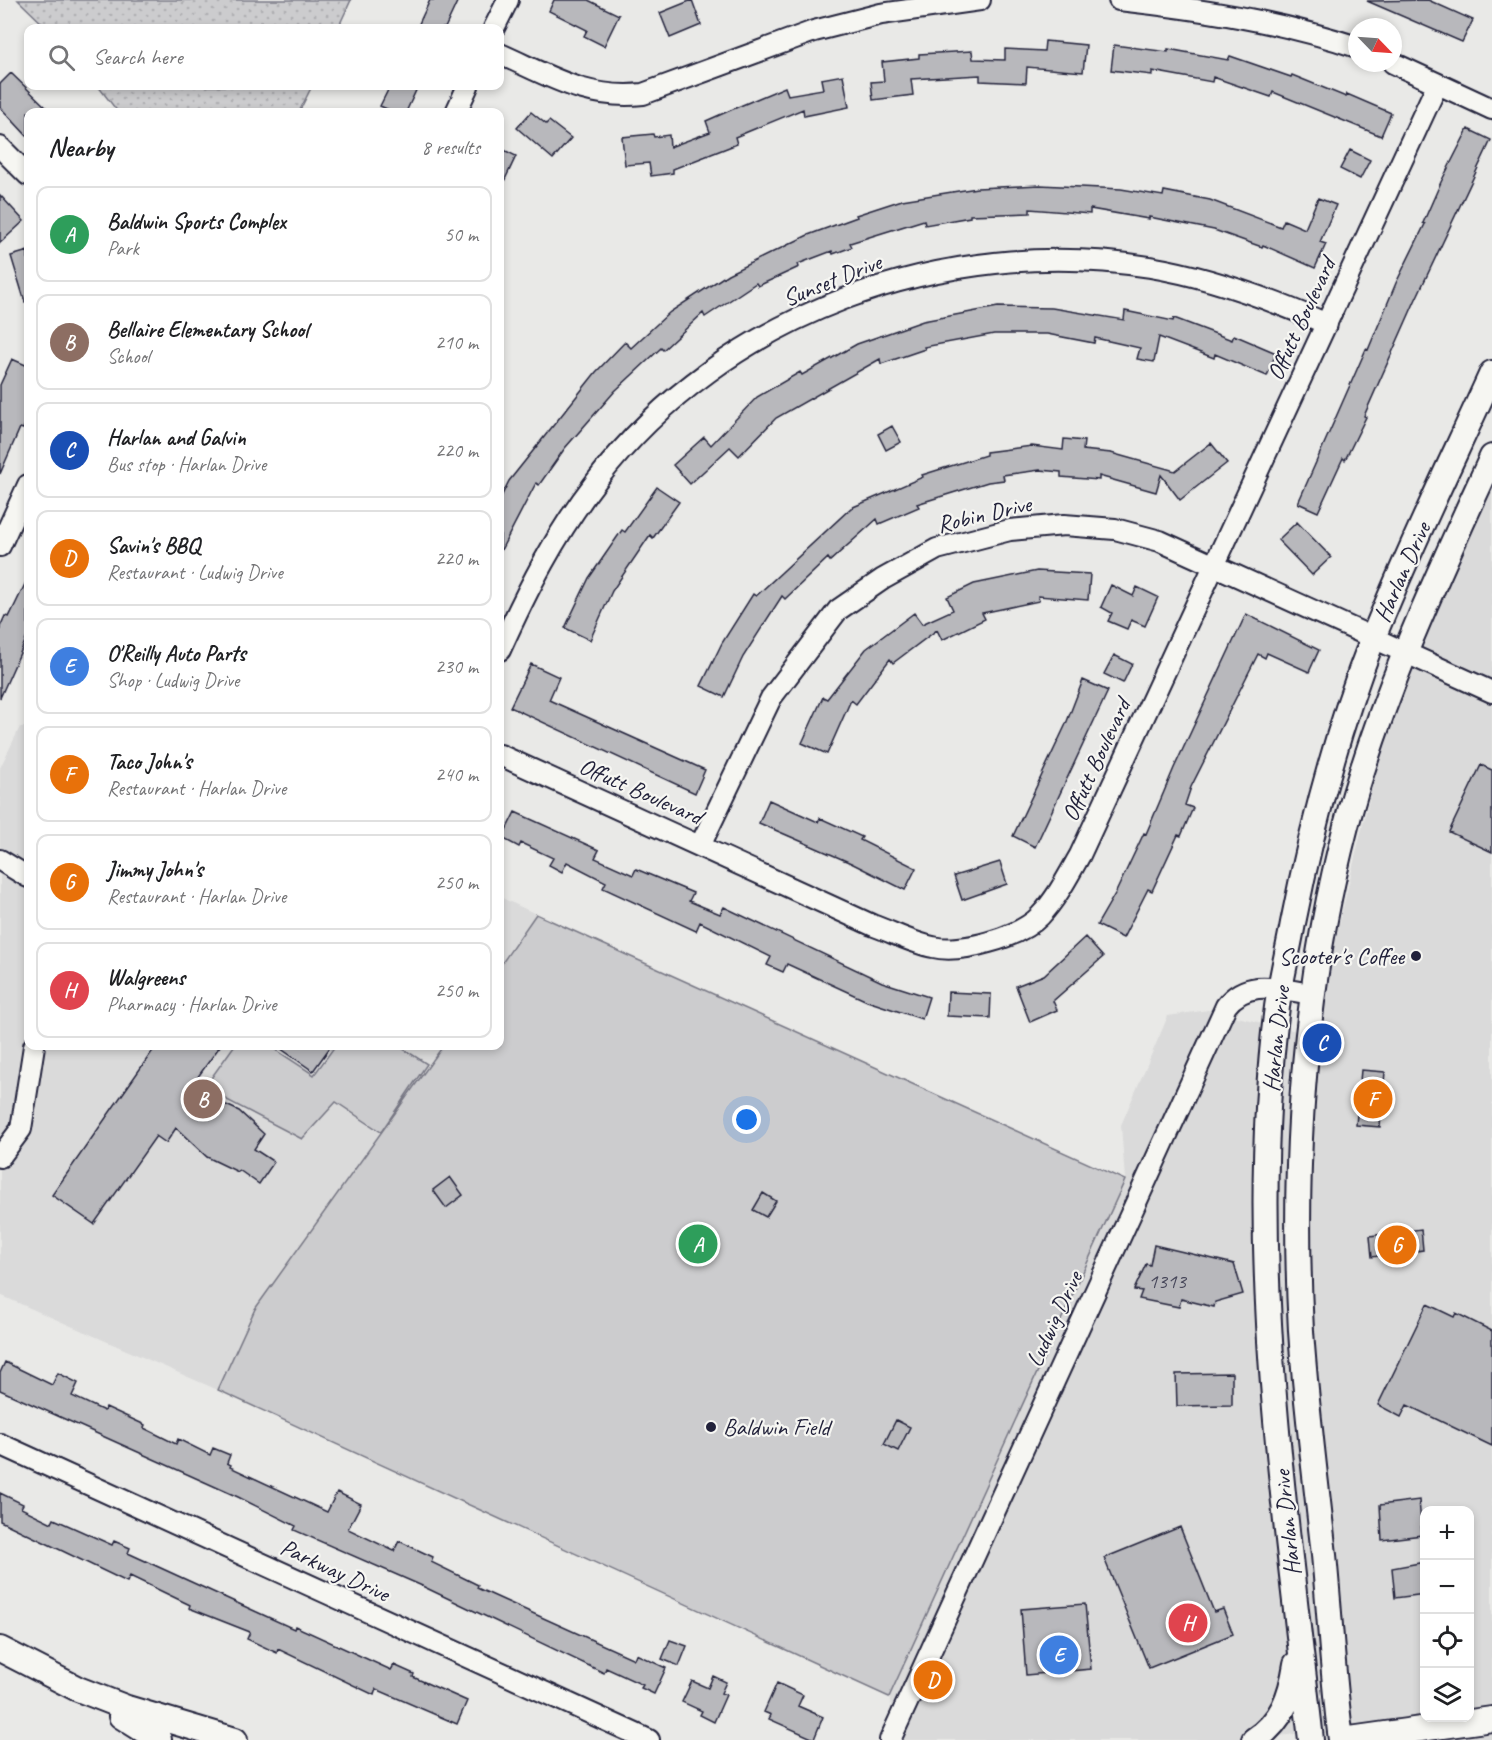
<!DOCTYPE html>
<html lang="en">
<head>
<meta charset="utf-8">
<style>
	body { margin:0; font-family:Caveat,sans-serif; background:#f6f6f6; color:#202124 }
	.controls { position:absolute; right:18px; bottom:18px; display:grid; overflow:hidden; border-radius:12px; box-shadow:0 3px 9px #0003 }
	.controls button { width:54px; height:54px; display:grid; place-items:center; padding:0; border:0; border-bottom:2px solid #e0e0e0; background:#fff; color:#202124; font:30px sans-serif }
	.compass { position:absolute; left:1348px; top:18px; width:54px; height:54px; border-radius:50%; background:#fff; box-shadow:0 3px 9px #0003; rotate:115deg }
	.you { position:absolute; left:747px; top:1120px; width:21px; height:21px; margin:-15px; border:4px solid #fff; border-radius:50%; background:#1a73e8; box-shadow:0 0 0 9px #1a73e833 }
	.badge { display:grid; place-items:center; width:39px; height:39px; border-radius:50%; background:#22223b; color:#fff; font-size:20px; font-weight:700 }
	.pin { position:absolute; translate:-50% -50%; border:3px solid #fff; box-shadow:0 2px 6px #0006 }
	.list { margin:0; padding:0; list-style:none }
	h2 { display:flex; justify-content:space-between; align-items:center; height:78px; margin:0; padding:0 24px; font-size:26px }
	h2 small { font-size:20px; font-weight:400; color:#757577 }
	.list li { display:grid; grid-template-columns:39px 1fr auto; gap:18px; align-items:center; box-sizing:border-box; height:96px; margin:0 12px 12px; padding:0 12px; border:2px solid #e0e0e0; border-radius:12px }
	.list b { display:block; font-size:22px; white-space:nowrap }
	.list p { margin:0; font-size:20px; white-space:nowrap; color:#757577 }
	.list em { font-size:20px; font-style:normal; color:#757577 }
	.icon { flex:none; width:33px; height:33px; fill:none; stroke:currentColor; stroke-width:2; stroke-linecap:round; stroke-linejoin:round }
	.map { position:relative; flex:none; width:1492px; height:1740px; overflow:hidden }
	.search { position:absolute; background:#fff; box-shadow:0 3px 9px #0003; left:24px; top:24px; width:480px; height:66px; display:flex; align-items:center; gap:15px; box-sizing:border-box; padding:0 21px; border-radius:12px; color:#757577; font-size:22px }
	.panel { position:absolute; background:#fff; box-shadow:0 3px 9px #0003; left:24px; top:108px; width:480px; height:942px; border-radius:12px }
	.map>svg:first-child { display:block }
	.built { fill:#dadada; fill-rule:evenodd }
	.grass { fill:url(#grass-dots); stroke:#777784; stroke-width:1.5 }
	.park { fill:#ccccce; stroke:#777784; stroke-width:1.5 }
	.building { fill:#b8b8bc; stroke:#22223b; stroke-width:1.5 }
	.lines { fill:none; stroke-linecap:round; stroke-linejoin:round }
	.minor-casing { stroke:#22223b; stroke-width:24 }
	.major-casing { stroke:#22223b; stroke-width:28 }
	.minor { stroke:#f6f6f2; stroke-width:20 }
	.major { stroke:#f6f6f2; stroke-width:24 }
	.poi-dot { fill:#22223b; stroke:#f6f6f2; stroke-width:2 }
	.labels { text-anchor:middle; stroke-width:4.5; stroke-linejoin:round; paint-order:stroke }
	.number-label { font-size:21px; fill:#48485b }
	.street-label { font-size:24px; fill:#22223b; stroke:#f6f6f2 }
	.poi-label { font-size:24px; fill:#22223b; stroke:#f6f6f2; text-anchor:end }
</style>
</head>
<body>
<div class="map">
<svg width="1492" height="1740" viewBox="0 0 1492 1740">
	<defs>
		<pattern id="grass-dots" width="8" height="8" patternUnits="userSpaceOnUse" patternTransform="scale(1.5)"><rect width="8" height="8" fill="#ccccce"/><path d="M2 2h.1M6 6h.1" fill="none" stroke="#afafb2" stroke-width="1.8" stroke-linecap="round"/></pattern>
	</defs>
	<rect width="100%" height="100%" fill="#e9e9e7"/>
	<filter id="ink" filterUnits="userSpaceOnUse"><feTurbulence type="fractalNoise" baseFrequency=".0167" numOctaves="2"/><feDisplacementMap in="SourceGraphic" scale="12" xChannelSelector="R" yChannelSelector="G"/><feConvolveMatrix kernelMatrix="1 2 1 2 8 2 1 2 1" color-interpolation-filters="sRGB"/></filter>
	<g filter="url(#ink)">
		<path class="built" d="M1492,476V1740H1327L1328,1730L1247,1740H899L889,1697L1125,1180L1121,1125L1168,1016L1208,1010L1317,1036L1326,978L1387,724ZM1424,1510H1470V1718H1424Z
			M20,727H28V1046H443L255,1309L218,1390L0,1295V768Z
			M500,897L536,914L500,966Z"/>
		<path class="grass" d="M18,0H351L338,28H47Z
			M98,86H312L299,112H118Z"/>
		<path class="park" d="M536,914L1125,1180L889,1697L218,1390L255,1309L443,1046H500V966Z
			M234,1046H270L314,1075L335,1046H399L427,1064L381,1132L336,1102L302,1139L204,1088Z"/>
		<path class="building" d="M430,0H458L445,28H417Z
			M554,0H588L619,15L604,46L584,36L587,30L549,11Z
			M692,0L701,25L670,38L660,13Z
			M1428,0L1473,20L1462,42L1367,1Z
			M1045,41L1086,45L1083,72L1027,67L1026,83L980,81V75L911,79L913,95L873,100L871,82L884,81L882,62L919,58V54L972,51L973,59L1005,60V49L1044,51Z
			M1114,45L1168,52V49L1228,60L1230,56L1291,77L1292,75L1346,97L1347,94L1391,113L1381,136L1273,92L1271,97L1213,77L1212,82L1152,71V75L1111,70Z
			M11,73L51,112H28V137L0,107V84Z
			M843,75L849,107L804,116L803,109L735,137L737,144L673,169V173L651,176L649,163L625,165L622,137L653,134L654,137L669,135L670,147L710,132L706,121L740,106L785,87L788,95L823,89L821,79Z
			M390,86H418L406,112H394L380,106Z
			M531,112L546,124L549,121L571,138L553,159L517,128Z
			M1468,129L1491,140L1415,301L1364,416L1366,417L1345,460L1343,458L1318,512L1298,503L1366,349L1368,350L1396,283L1425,224L1423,223L1441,182Z
			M500,148L516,156L500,190Z
			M1350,150L1370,160L1360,179L1340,169Z
			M1040,185L1121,189L1163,196L1164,191L1210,200L1281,227L1284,220L1305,229L1318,198L1336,205L1320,242L1326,244L1315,268L1263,245L1262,247L1214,230L1149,217V219L1090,209V214L1030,209V213L970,215V217L925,225L924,220L850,243L852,247L833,254L832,251L798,264L799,267L758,286L756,283L705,317L703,313L663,350L661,348L615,391L565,448L539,485L536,483L500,552V499L509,481L596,372L625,342L631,348L670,312L728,274L808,235L857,217L856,215L902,200L977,188Z
			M0,195L24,221L0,243Z
			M28,251V301L25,302L11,256Z
			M998,307L1052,308L1124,320L1125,311L1173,321L1174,318L1232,340L1234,335L1276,353L1267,376L1215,354L1214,358L1159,337L1154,362L1137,359L1140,348L1095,338L1094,343L1047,334H994L924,347L925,349L881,364L880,359L776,418L739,456L730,447L690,484L673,465L704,437L711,445L757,397L800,372L802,375L857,344L923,321Z
			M12,359L28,366V418L23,429L20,428L0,474V385Z
			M892,426L901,442L886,450L878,434Z
			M1064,439L1084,441L1083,450L1111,453L1175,471L1211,443L1227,463L1180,500L1161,475L1156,492L1099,476V480L1061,477V472L1040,470L1003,475L1004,480L988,482L917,504L919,507L879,524L877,519L830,561L828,558L785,599L782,596L743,657L724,697L701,686L722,643L753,594L756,596L851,508L923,477L922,475L986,455V452L1032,446L1063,450Z
			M657,487L679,502L653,538L650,535L612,591L590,640L565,628L589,578L622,530L625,532Z
			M1297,522L1331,557L1312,575L1278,540Z
			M1037,571L1090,574L1088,600L1038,596L1039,601L982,613L985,619L942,640L937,630L893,663L890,659L856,704L851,700L827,754L802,743L823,697L827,699L866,649L914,613L922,624L953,610L947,597L974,584Z
			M28,578V635L0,698V627L5,616L9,617Z
			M1111,585L1133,596L1137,587L1158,597L1145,626L1131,620L1127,629L1108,621L1112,613L1101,607Z
			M1246,614L1319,650L1309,672L1267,653L1265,658L1258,654L1191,787L1185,805L1193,808L1181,836L1178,835L1152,891L1148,889L1123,938L1097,925L1116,892L1144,833L1146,834L1174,768Z
			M1114,655L1132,664L1123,683L1104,674Z
			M531,664L559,677L549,700L705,770L695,793L510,707Z
			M1083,680L1108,691L1035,847L1013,836L1066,724Z
			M1481,765L1492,770V852L1449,832Z
			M769,800L818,822L820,818L862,837L860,840L916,868L905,890L851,863L759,823Z
			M515,812L599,850L595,858L633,875L636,869L693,893L689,901L720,914L724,907L882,982L929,997L922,1019L867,1001L787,964L783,972L767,965L771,957L700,922L696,931L603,888L606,882L567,862L562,872L549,865L553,858L521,843L519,847L502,838Z
			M1000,862L1007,884L962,900L954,876Z
			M1085,937L1103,957L1053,1001L1057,1010L1030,1022L1016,986L1044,975Z
			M948,992L991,994L990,1018L947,1016Z
			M156,1046H220L190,1088L239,1111L264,1134L254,1149L274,1162L259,1184L239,1170L238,1172L207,1157L176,1128L166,1143L156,1136L94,1224L52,1195Z
			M277,1046H331L313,1071Z
			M1361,1070L1385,1072L1380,1127L1356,1125Z
			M450,1177L463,1195L446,1208L433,1190Z
			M763,1193L776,1201L766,1217L753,1210Z
			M1421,1229L1423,1250L1372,1257L1370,1236Z
			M1154,1245L1234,1264L1243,1294L1215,1302L1214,1307L1181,1299L1179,1307L1139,1299L1142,1291L1134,1290L1146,1264L1150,1265Z
			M1427,1304L1454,1317L1456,1313L1492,1331V1446L1407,1405L1401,1417L1378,1405Z
			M5,1362L52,1385L58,1373L78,1383L72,1396L104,1411L106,1407L145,1425L144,1428L176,1444L178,1439L210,1455L213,1448L230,1455L227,1463L231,1465L230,1467L327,1512L337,1492L361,1504L348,1529L394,1551L399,1541L433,1557L431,1562L478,1585L477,1588L634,1659L636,1654L666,1668L654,1694L641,1688L643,1685L606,1668L604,1673L420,1585L294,1530L296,1526L238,1497L0,1390V1373Z
			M1232,1373V1405L1177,1406L1176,1374Z
			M896,1420L910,1427L898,1451L884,1444Z
			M0,1493L23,1504L21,1508L52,1523L54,1519L112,1545L114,1541L130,1548L128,1553L259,1613L294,1629L295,1626L391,1670L394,1665L414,1674L413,1677L467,1701L457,1724L376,1689L374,1695L278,1649L277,1653L247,1639L250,1632L189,1608L190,1605L130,1576L127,1582L0,1521Z
			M1419,1500L1422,1535L1382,1540L1380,1505Z
			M1180,1527L1214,1612L1223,1609L1233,1634L1149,1668L1104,1558Z
			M1425,1562V1594L1395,1598L1392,1568Z
			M1085,1604L1091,1669L1026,1675L1021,1609Z
			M670,1640L687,1646L679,1666L662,1659Z
			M713,1676L726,1682L721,1693L726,1695L714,1722L700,1715L702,1711L682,1702L692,1681L708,1688Z
			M777,1683L803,1695L798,1706L823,1717L814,1739L769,1719L771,1715L764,1712Z"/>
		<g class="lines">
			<defs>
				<path id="minor" d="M1119,0C1200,9 1279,21 1357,47
					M494,28L508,0
					M500,54C550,76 586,100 643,94L814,31L881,14L980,0
					M1393,63L1492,109
					M456,112L468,86
					M0,147L28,175
					M0,546L28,485
					M500,650C527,590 556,533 597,480C724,314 945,234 1150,267C1211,277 1270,299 1327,324
					M500,755L872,925C892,932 912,943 933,947C960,954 1020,937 1040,916C1057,898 1068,876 1080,855L1437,85
					M700,846L771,698L838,610L883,579L937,549L1010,530L1064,525L1115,529L1160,541L1492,692
					M0,860L28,877
					M0,1157L21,1129L34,1046
					M0,1444L649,1740
					M890,1740L1226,1006C1248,977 1281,990 1313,994"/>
				<path id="major" d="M0,1649L78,1689L127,1708L235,1740
					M121,1716L159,1740
					M1254,1740C1282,1722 1291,1696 1296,1664
					M1311,1740C1284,1498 1246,1250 1277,1007C1281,979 1288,951 1293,923C1312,826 1337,730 1373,638C1409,548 1452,461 1492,373
					M1341,1740C1333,1679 1330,1617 1324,1555C1316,1481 1306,1406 1301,1331C1292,1162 1303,990 1346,826C1380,697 1437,577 1492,457
					M1343,1740L1492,1719"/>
			</defs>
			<use href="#minor" class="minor-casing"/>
			<use href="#major" class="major-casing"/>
			<use href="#minor" class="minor"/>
			<use href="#major" class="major"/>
		</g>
	</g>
	<g class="poi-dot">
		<circle cx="1416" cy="956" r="6"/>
		<circle cx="711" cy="1427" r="6"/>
	</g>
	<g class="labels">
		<g class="number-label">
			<text x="1167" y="1288">1313</text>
		</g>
		<g class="street-label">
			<text transform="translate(832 280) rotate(-22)" y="8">Sunset Drive</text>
			<text transform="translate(1301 319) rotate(-65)" y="8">Offutt Boulevard</text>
			<text transform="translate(984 514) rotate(-13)" y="8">Robin Drive</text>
			<text transform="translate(1402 572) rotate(-66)" y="8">Harlan Drive</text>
			<text transform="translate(1096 760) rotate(-65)" y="8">Offutt Boulevard</text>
			<text transform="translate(641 791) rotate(24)" y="8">Offutt Boulevard</text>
			<text transform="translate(1276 1039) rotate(-84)" y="8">Harlan Drive</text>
			<text transform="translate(1054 1319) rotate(-65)" y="8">Ludwig Drive</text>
			<text transform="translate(1287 1523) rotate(-96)" y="8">Harlan Drive</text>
			<text transform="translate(335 1570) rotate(25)" y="8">Parkway Drive</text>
		</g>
		<g class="poi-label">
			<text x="1404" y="964">Scooter's Coffee</text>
			<text x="723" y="1435" text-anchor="start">Baldwin Field</text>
		</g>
	</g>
</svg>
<div class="controls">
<button>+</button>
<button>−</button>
<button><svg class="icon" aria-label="locate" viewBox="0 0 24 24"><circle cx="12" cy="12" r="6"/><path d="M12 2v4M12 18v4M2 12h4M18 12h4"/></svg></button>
<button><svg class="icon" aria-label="layers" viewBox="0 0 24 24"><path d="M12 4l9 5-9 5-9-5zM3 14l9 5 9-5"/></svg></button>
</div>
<svg class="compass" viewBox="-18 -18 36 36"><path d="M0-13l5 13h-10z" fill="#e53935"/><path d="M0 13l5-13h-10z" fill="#757577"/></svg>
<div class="you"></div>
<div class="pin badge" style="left:698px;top:1244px;background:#2e9e5b">A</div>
<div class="pin badge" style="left:203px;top:1099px;background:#8d6e63">B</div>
<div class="pin badge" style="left:1322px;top:1043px;background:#1a4fb4">C</div>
<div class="pin badge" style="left:933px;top:1680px;background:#e8710a">D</div>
<div class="pin badge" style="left:1059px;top:1655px;background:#3f7fe0">E</div>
<div class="pin badge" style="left:1373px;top:1099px;background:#e8710a">F</div>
<div class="pin badge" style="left:1397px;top:1245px;background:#e8710a">G</div>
<div class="pin badge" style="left:1188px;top:1623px;background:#e0444e">H</div>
<div class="search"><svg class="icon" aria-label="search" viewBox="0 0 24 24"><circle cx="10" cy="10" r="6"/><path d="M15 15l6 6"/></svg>Search here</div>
<section class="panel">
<h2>Nearby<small>8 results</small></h2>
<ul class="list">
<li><span class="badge" style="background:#2e9e5b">A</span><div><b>Baldwin Sports Complex</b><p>Park</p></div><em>50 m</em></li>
<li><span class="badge" style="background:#8d6e63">B</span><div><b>Bellaire Elementary School</b><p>School</p></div><em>210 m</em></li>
<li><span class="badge" style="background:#1a4fb4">C</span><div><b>Harlan and Galvin</b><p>Bus stop · Harlan Drive</p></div><em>220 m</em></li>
<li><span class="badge" style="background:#e8710a">D</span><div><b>Savin's BBQ</b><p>Restaurant · Ludwig Drive</p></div><em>220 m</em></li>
<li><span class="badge" style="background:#3f7fe0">E</span><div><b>O'Reilly Auto Parts</b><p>Shop · Ludwig Drive</p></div><em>230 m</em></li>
<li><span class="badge" style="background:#e8710a">F</span><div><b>Taco John's</b><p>Restaurant · Harlan Drive</p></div><em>240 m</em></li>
<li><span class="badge" style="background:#e8710a">G</span><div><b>Jimmy John's</b><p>Restaurant · Harlan Drive</p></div><em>250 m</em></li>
<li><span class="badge" style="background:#e0444e">H</span><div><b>Walgreens</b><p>Pharmacy · Harlan Drive</p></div><em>250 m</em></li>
</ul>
</section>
</div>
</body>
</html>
